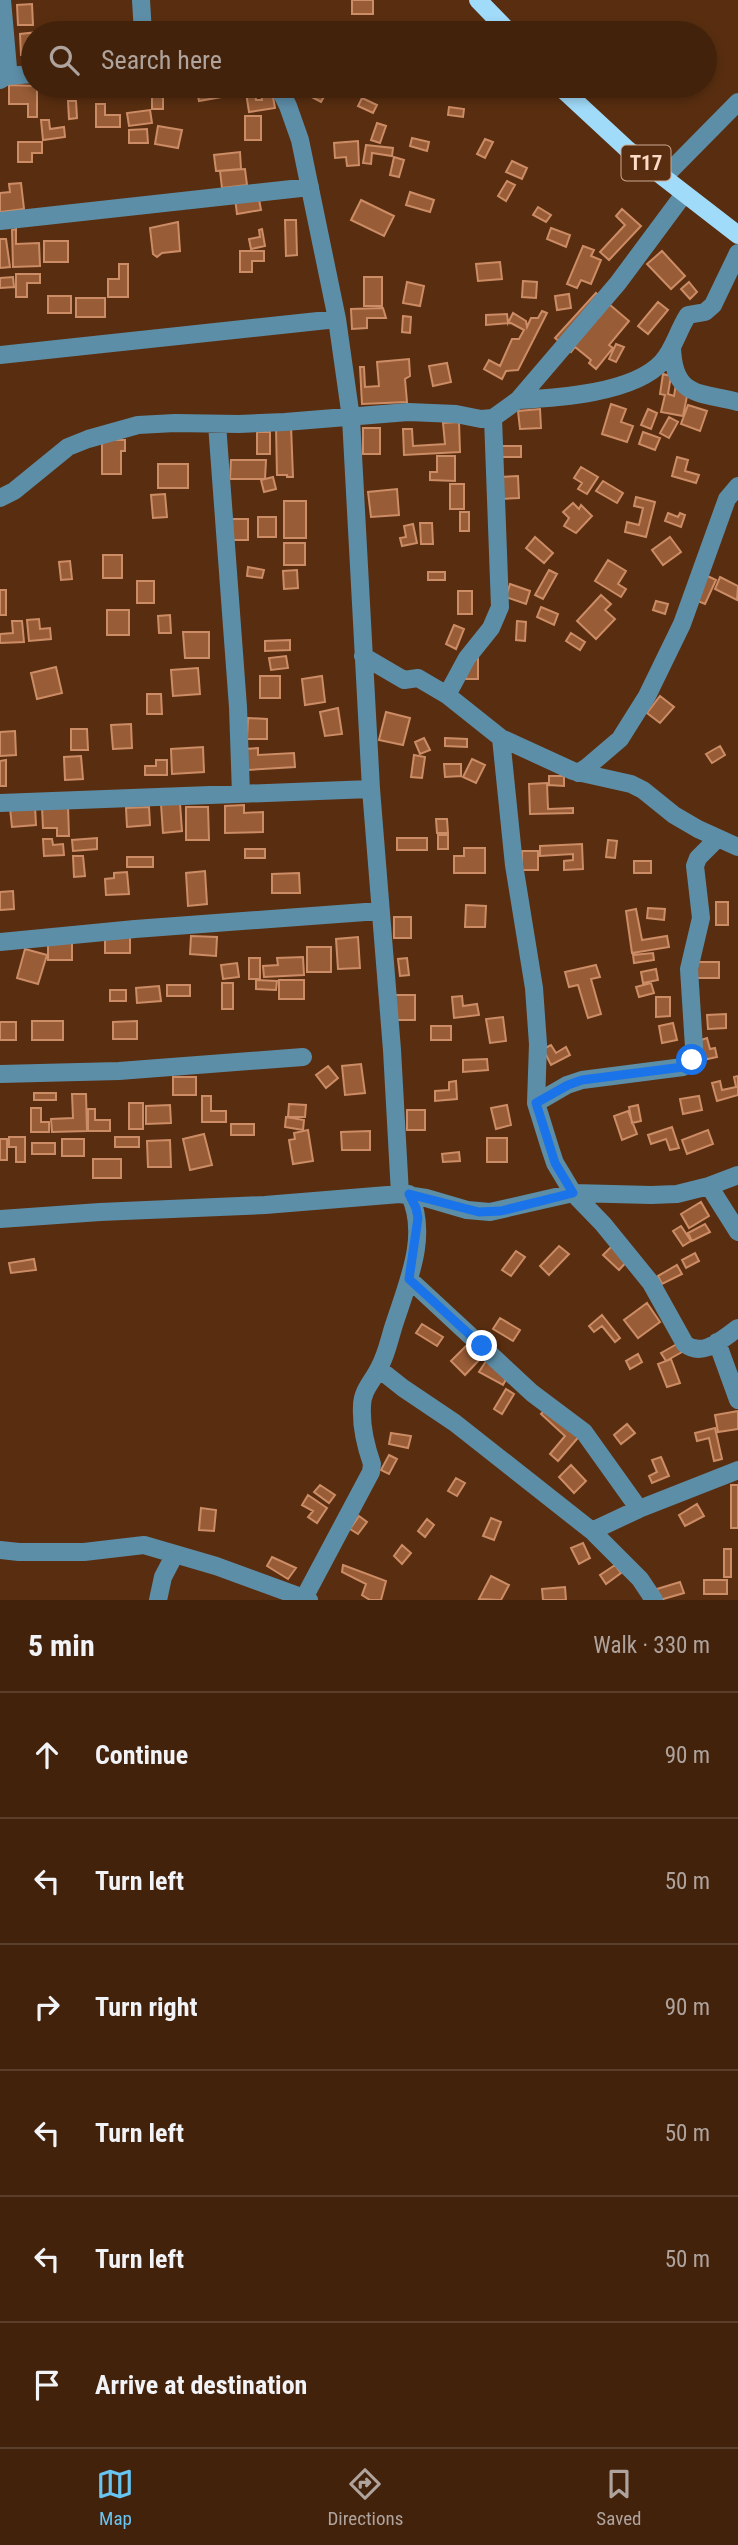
<!DOCTYPE html>
<html lang="en">
<head>
<meta charset="utf-8">
<style>
	body { margin:0; font-family:"Roboto Condensed",sans-serif; background:#4a2a15; color:#f1f3f6 }
	.stop { position:absolute; width:21px; height:21px; margin:-16px; border:5px solid #1a73e8; border-radius:50%; background:#fff }
	.stop.end { background:#1a73e8; border-color:#fff; box-shadow:0 2px 7px #0008 }
	.list { margin:0; padding:0; list-style:none }
	h2 { display:flex; justify-content:space-between; align-items:center; height:91px; margin:0; padding:0 28px; font-size:30px }
	h2 small { font-size:23px; font-weight:400; color:#afa49d }
	.list li { display:grid; grid-template-columns:46px 1fr auto; gap:21px; align-items:center; box-sizing:border-box; height:126px; padding:0 28px; border-top:2px solid #5b3f2d }
	.list b { display:block; font-size:26px; white-space:nowrap }
	.list em { font-size:23px; font-style:normal; color:#afa49d }
	.icon { flex:none; width:38px; height:38px; fill:none; stroke:currentColor; stroke-width:2; stroke-linecap:round; stroke-linejoin:round }
	.map { position:relative; flex:none; width:738px; height:1600px; overflow:hidden }
	.search { position:absolute; background:#43220c; box-shadow:0 4px 10px #0003; left:21px; right:21px; top:21px; height:77px; display:flex; align-items:center; gap:18px; box-sizing:border-box; padding:0 24px; border-radius:38px; color:#afa49d; font-size:26px }
	.sheet { height:847px; background:#43220c }
	nav { display:flex; justify-content:space-around; align-items:center; box-sizing:border-box; height:98px; border-top:2px solid #5b3f2d; background:#43220c; font-size:19px; color:#afa49d }
	nav a { display:grid; justify-items:center; gap:4px }
	nav .on { color:#68c4f0 }
	.map>svg:first-child { display:block }
	.building { fill:#985c36; stroke:#cc8c65; stroke-width:2 }
	.lines { fill:none; stroke-linecap:round; stroke-linejoin:round }
	.minor { stroke:#5d8ea8; stroke-width:18 }
	.major { stroke:#a1dbfa; stroke-width:18 }
	.route { stroke:#1a73e8; stroke-width:9 }
	.labels { text-anchor:middle; stroke-width:7; stroke-linejoin:round; paint-order:stroke }
	.shield { fill:#592e10; stroke:#cba68f; stroke-width:2 }
	.shield-label { font-size:21px; font-weight:bold; fill:#fcdac6 }
</style>
</head>
<body>
<div class="map">
<svg width="738" height="1600" viewBox="0 0 738 1600">
	<rect width="100%" height="100%" fill="#592e10"/>
	<path class="building" d="M352,0H373V14H352Z
		M32,4L33,25H18L17,5Z
		M38,32L33,33V54L21,55L20,34Z
		M9,85L37,86V117H28V104H9Z
		M68,86H92V94L68,95Z
		M152,86H163V109H152Z
		M196,86H220L222,97L199,101Z
		M245,86H254L256,100H262L260,86H271L275,108L249,112Z
		M310,87L325,95L321,102L306,94Z
		M362,98L377,105L373,113L358,106Z
		M68,101H76L77,118L69,119Z
		M96,104H105V115H120V127H96Z
		M449,107L464,109L463,117L448,115Z
		M150,110L152,123L129,126L127,113Z
		M245,116H261V140H245Z
		M41,120H49L50,129L64,127L65,137L43,140Z
		M377,123L386,126L380,143L371,140Z
		M158,126L182,130L178,148L155,144Z
		M147,129L148,143H129V130Z
		M412,138L429,142L427,151L410,146Z
		M485,139L493,142L485,158L477,154Z
		M358,141L359,165L347,166L346,157L335,158L334,143Z
		M18,142H42V153H32V162H18Z
		M366,145L393,148L392,156L372,153L371,164L363,163Z
		M240,152L241,169L216,171L214,155Z
		M394,157L404,160L399,177L390,175Z
		M512,161L527,168L522,179L506,172Z
		M245,169L247,185L222,188L220,171Z
		M507,181L515,185L506,201L498,196Z
		M21,183L24,209L0,212V193L10,192L9,184Z
		M410,192L434,200L430,212L406,205Z
		M258,194L261,210L237,214L235,198Z
		M361,200L394,216L384,236L351,220Z
		M538,207L551,215L546,222L533,215Z
		M622,209L641,226L609,260L600,252L625,225L616,216Z
		M285,220H296L297,255L286,256Z
		M178,222L180,251L162,253L157,257L153,254L150,228Z
		M551,228L570,235L566,247L547,239Z
		M16,229V244L39,243L40,266L13,267L12,230Z
		M262,229L265,246L251,249L249,239L260,237L259,230Z
		M0,239H6L10,267L0,268Z
		M44,241H68V262H44Z
		M583,246L594,250L591,256L601,260L591,284L581,280L577,288L567,284Z
		M240,251H264V261H252V272H240Z
		M662,251L685,276L671,289L647,264Z
		M500,262L502,279L478,281L476,264Z
		M119,264H128V297H108V279H119Z
		M16,274H40V283H27V297H16Z
		M13,277L14,287L0,288V278Z
		M364,277H382V306H364Z
		M523,281L537,282L536,298L522,297Z
		M407,282L424,286L420,306L403,303Z
		M689,282L697,292L690,299L681,289Z
		M596,293L629,321L609,345L613,348L596,369L589,363L591,360L575,347L571,352L555,338Z
		M569,294L571,308L557,310L555,296Z
		M48,296H71V313H48Z
		M76,298H105V317H76Z
		M658,302L668,310L648,334L638,326Z
		M383,308L386,318H367V328L352,329L351,309Z
		M542,311L547,313L518,370L506,371L502,379L484,369L489,360L500,366L512,339H519L524,330L511,323L486,325V315L507,314L508,323L513,313L526,321L527,327L531,318H538Z
		M403,316L411,317L410,333L402,332Z
		M616,344L624,347L616,362L609,359Z
		M409,359L410,376L405,379L407,402L362,404L360,367H364L365,387L379,386L377,362Z
		M447,363L451,382L433,386L429,366Z
		M663,374L671,376L668,394L674,396L676,384L689,386L683,416L661,412L665,395L660,394Z
		M611,404L626,409L621,422L633,426L627,442L602,434Z
		M688,405L707,411L700,431L681,424Z
		M540,409L541,428L520,429L518,411Z
		M648,409L657,413L651,429L641,425Z
		M669,417L678,422L669,438L660,433Z
		M459,422L460,452L404,455L403,429H412L413,446L445,444L443,423Z
		M291,426L293,477H287V475H277L276,427Z
		M363,428H380V454H363Z
		M257,432H270V454H257Z
		M643,432L660,438L655,450L639,444Z
		M102,440H125V451H121V474H102Z
		M499,446H521V457H499Z
		M437,456H455V481L430,480V472H437Z
		M677,457L688,460L685,471L699,475L696,483L672,476Z
		M231,460H266L265,479H230Z
		M158,464H188V488H158Z
		M581,467L598,477L587,494L578,489L582,483L574,478Z
		M518,476L519,498L500,499L499,477Z
		M273,477L276,489L264,492L261,480Z
		M603,481L623,493L617,503L596,491Z
		M450,484H464V509H450Z
		M397,489L399,515L371,517L368,492Z
		M165,494L167,517L153,518L151,495Z
		M636,497L655,502L646,537L625,532L627,522L639,525L643,508L634,506Z
		M284,501H306V538H284Z
		M573,503L579,509L581,505L592,516L576,533L564,526L569,518L563,512Z
		M460,512H469V531H460Z
		M668,513L678,517L680,513L685,515L681,527L665,521Z
		M258,517H276V537H258Z
		M231,519H248V540H231Z
		M420,523H432L433,544H421Z
		M413,524L417,543L402,546L400,538L406,537L404,526Z
		M535,537L553,553L544,563L526,548Z
		M670,537L681,552L663,565L652,550Z
		M284,543H305V565H284Z
		M103,555H122V578H103Z
		M608,560L626,571L618,584L626,589L621,597L595,581Z
		M70,561L72,579L61,580L59,562Z
		M248,567L264,570L262,578L247,576Z
		M297,570L298,588L284,589L283,571Z
		M549,570L557,574L543,599L535,595Z
		M428,572H445V580H428Z
		M699,572L716,580L705,604L688,597Z
		M720,577L738,586L737,600L715,589Z
		M137,581H154V603H137Z
		M510,584L530,591L526,604L506,597Z
		M0,590H6V615H0Z
		M458,591H472V614H458Z
		M601,595L611,604L605,610L615,619L596,639L577,621Z
		M656,601L668,604L665,614L653,610Z
		M541,607L558,614L554,625L537,617Z
		M107,610H129V635H107Z
		M170,615L171,633H159L158,616Z
		M39,619L40,629L50,628L51,639L29,641L27,620Z
		M12,621H22L24,642L0,643V634L13,633Z
		M517,621L526,622L525,641L516,640Z
		M454,625L464,629L456,649L446,644Z
		M183,632H209V658H185Z
		M571,633L585,642L580,650L566,641Z
		M290,640V650L265,651V641Z
		M286,656L288,668L271,670L269,658Z
		M466,658H478V679H466Z
		M56,667L62,693L37,699L31,673Z
		M198,668L200,694L173,696L171,670Z
		M260,676H280V698H260Z
		M322,676L325,702L305,705L302,679Z
		M147,694H161L162,714H147Z
		M660,696L674,707L660,723L647,713Z
		M338,708L342,734L325,736L320,712Z
		M386,712L410,718L403,745L379,740Z
		M248,718L267,719V739H247Z
		M131,724L132,748L113,749L111,725Z
		M71,729H87L88,750H71Z
		M15,731L16,755L0,756V732Z
		M424,738L430,750L420,754L415,742Z
		M445,738L467,739V747L445,746Z
		M720,746L725,755L712,763L706,754Z
		M203,747L204,772L172,774L171,749Z
		M258,748V755L294,753L295,767L247,770L245,749Z
		M414,755L425,757L422,778L411,777Z
		M81,756L83,779L65,780L64,757Z
		M472,759L485,765L476,783L463,777Z
		M6,760V786H0V761Z
		M156,760H167V775H145V766H156Z
		M444,764H461V776L445,777Z
		M549,776H564V786L549,785Z
		M547,783L548,809L573,808V813L530,814L529,784Z
		M180,803L182,831L163,833L161,804Z
		M244,805V813L263,812V832L225,833V806Z
		M35,806L36,825L12,827L10,808Z
		M68,806L69,836H57V828H43L42,807Z
		M149,807L150,825L127,827L126,808Z
		M186,807H208L209,840H186Z
		M436,819H447L448,833H437Z
		M438,835H448V849H438Z
		M97,838V849L73,851L72,840Z
		M397,838H427V850H397Z
		M43,839H52L53,845L63,844L64,855L44,856Z
		M608,840L617,841L615,858L606,857Z
		M582,844L583,869L564,870V861L573,860V854L540,856V846Z
		M464,848H485V873H454V856H464Z
		M245,849H265V858H245Z
		M522,851H538V870H522Z
		M73,856H83L85,876L74,877Z
		M127,857H153V867H127Z
		M634,861H651V873H634Z
		M205,871L207,904L188,906L186,873Z
		M127,872L129,894L106,895L105,879L114,878V873Z
		M299,873L300,893H272V874Z
		M13,891L14,909L0,910V892Z
		M716,902H728V925H716Z
		M466,905L486,906L485,927H465Z
		M648,908L665,909L664,920L647,918Z
		M636,909L642,940L667,936L669,947L632,953L626,911Z
		M394,917H411V938H394Z
		M191,936L217,937L216,956L190,954Z
		M105,937H130V953H105Z
		M358,937L360,968L338,969L336,939Z
		M48,943H72V960H48Z
		M307,947H331V972H307Z
		M25,949L47,955L38,984L17,978Z
		M653,953L654,960L634,963L633,955Z
		M303,957L304,975L264,977L263,966L278,965L277,958Z
		M249,958H260V979H249Z
		M407,958L409,975L400,976L398,959Z
		M697,962H719V978H697Z
		M237,963L239,977L223,979L221,965Z
		M596,965L600,977L591,979L601,1014L588,1018L578,985L569,987L565,972Z
		M656,969L658,980L643,983L641,972Z
		M256,980L277,981L276,990L256,989Z
		M279,980H304V999H279Z
		M222,983H233V1009H222Z
		M651,983L654,993L639,997L636,987Z
		M167,985H190V996H167Z
		M159,986L161,1001L137,1003L136,988Z
		M110,990H126V1001H110Z
		M395,995H415V1020H395Z
		M462,996L463,1006L477,1004L479,1015L454,1018L452,997Z
		M656,997H670V1016L656,1017Z
		M726,1014V1028L708,1029L707,1015Z
		M503,1017L506,1041L490,1043L486,1019Z
		M32,1021H63V1040H32Z
		M137,1021V1039H113V1022Z
		M0,1022H16V1040H0Z
		M673,1023L677,1040L662,1043L659,1026Z
		M431,1026H451V1040H431Z
		M707,1038L710,1049L715,1048L717,1057L703,1060L698,1041Z
		M551,1045L556,1053L566,1047L570,1055L551,1065L543,1049Z
		M487,1059L488,1070L463,1072V1060Z
		M361,1064L365,1093L345,1095L342,1066Z
		M328,1066L338,1078L326,1088L316,1075Z
		M738,1076V1095L717,1101L712,1083L720,1081L722,1090L736,1087L734,1077Z
		M173,1077H196V1095H173Z
		M456,1081L457,1099L435,1101V1091L449,1090V1082Z
		M34,1093H56V1100H34Z
		M72,1094H86L87,1131L52,1132L51,1119L73,1118Z
		M202,1096H211V1111H226V1122H202Z
		M699,1096L702,1110L683,1114L680,1099Z
		M129,1103H143V1129H129Z
		M289,1104L306,1105L305,1117H288Z
		M170,1105L171,1123L146,1124V1106Z
		M507,1105L511,1125L496,1129L491,1108Z
		M638,1105L641,1121L632,1123L629,1107Z
		M31,1108H41V1122H49V1132H31Z
		M88,1109H95V1120H110V1131H88Z
		M407,1110H425V1130H407Z
		M628,1111L637,1134L622,1140L614,1116Z
		M286,1117L304,1120L303,1130L285,1127Z
		M231,1124H254V1135H231Z
		M672,1127L679,1148L670,1150L666,1139L651,1144L648,1135Z
		M308,1130L313,1161L293,1164L289,1140L295,1139L294,1133Z
		M708,1130L713,1144L687,1154L682,1140Z
		M370,1131V1150H342L341,1132Z
		M204,1134L212,1165L190,1170L183,1139Z
		M9,1137H25V1162H16V1147H9Z
		M115,1137H139V1147H115Z
		M487,1138H507V1162H487Z
		M0,1139H7V1160H0Z
		M62,1139H84V1156H62Z
		M170,1140L171,1167H148L147,1141Z
		M32,1143H55V1154H32Z
		M459,1152L460,1161L443,1162L442,1154Z
		M93,1159H121V1178H93Z
		M701,1202L709,1216L689,1228L681,1214Z
		M705,1224L710,1232L692,1241L688,1233Z
		M681,1226L691,1241L683,1246L673,1231Z
		M615,1243L631,1257L619,1270L603,1255Z
		M559,1246L569,1254L549,1275L540,1266Z
		M516,1251L525,1257L511,1276L502,1270Z
		M695,1253L699,1261L686,1268L682,1260Z
		M34,1259L36,1270L11,1273L9,1263Z
		M677,1265L682,1274L662,1284L658,1276Z
		M647,1303L660,1322L638,1338L624,1320Z
		M602,1315L620,1338L615,1342L602,1326L594,1332L589,1326Z
		M500,1318L520,1330L513,1341L493,1329Z
		M422,1324L443,1337L437,1346L416,1333Z
		M677,1344L682,1352L666,1361L661,1353Z
		M467,1345L481,1358L465,1375L451,1361Z
		M638,1354L642,1362L630,1369L626,1361Z
		M671,1359L680,1383L667,1387L658,1364Z
		M486,1361L509,1374L503,1385L479,1372Z
		M506,1389L514,1394L502,1414L494,1409Z
		M549,1405L582,1433L558,1461L550,1454L565,1436L541,1414Z
		M738,1411V1429L718,1432L715,1415Z
		M627,1424L635,1433L621,1444L614,1435Z
		M715,1428L722,1459L714,1461L709,1438L697,1441L695,1433Z
		M391,1433L411,1436L408,1448L389,1444Z
		M389,1455L397,1459L389,1474L381,1470Z
		M661,1457L669,1476L652,1483L649,1476L657,1472L652,1460Z
		M571,1465L586,1481L574,1493L559,1477Z
		M456,1478L465,1483L457,1496L448,1491Z
		M320,1485L335,1495L329,1503L314,1492Z
		M731,1485H738V1528H731Z
		M308,1495L327,1508L317,1523L308,1517L313,1511L302,1505Z
		M697,1504L704,1516L685,1526L679,1515Z
		M201,1508L216,1510L214,1531L199,1530Z
		M359,1516L367,1522L358,1534L350,1529Z
		M491,1518L501,1522L494,1540L483,1536Z
		M427,1519L434,1525L425,1537L418,1531Z
		M583,1543L590,1558L579,1564L571,1548Z
		M402,1545L411,1553L402,1564L394,1556Z
		M724,1549H731V1577H724Z
		M272,1557L296,1568L288,1579L267,1566Z
		M343,1565L386,1581L381,1600H370L362,1595L366,1584L342,1572Z
		M615,1565L621,1573L606,1584L600,1575Z
		M491,1576L509,1585L501,1600L479,1599Z
		M704,1580H727V1594H704Z
		M680,1582L684,1593L660,1600L657,1589Z
		M565,1587L566,1600H543L542,1589Z"/>
	<g class="lines">
		<path class="minor" d="M141,0L143,33
			M7,76L33,74
			M0,80L7,76L8,68L2,0
			M278,86L288,106L300,140L337,319L351,418L371,789L392,1050L400,1194
			M664,177L738,102
			M0,221L310,187
			M672,348C674,398 700,392 738,402
			M0,355L337,319
			M518,400C558,398 634,393 662,362C674,349 678,330 688,315L705,312L713,305L738,253
			M217,424L238,707L241,794
			M0,498L14,491L68,447L88,439L138,425L175,423L239,424L285,422L408,412L456,414L481,419L493,418L518,400L618,283L684,194
			M363,656L404,680L418,678L447,695L501,738L573,771L631,784L643,790L674,815L698,829L738,847
			M447,695L467,658L491,628L500,607L493,418
			M501,738L514,865L534,988L538,1044L536,1103L550,1148L555,1163L573,1193L603,1224L651,1283L685,1344C703,1358 722,1339 738,1328
			M578,773L586,768L620,739L647,696L682,624L727,499L738,486
			M0,803L371,789
			M0,942L135,929L379,911
			M0,1074L119,1071L303,1057
			M536,1103L567,1085L582,1080L683,1067L692,1060L694,1047L689,969L701,918L695,866L698,858L718,838
			M709,1186L738,1232
			M0,1219L100,1212L265,1205L400,1194L426,1198L467,1210L490,1212L573,1193L651,1195L677,1194L709,1186L738,1175
			M409,1279L532,1393L584,1432L639,1509
			M717,1342L738,1400
			M379,1369L403,1388L455,1423L592,1531L640,1579L654,1600
			M592,1531L639,1509L738,1470
			M0,1550L19,1552H84L144,1545L216,1566L309,1600
			M304,1598L371,1472L372,1464C366,1447 361,1424 362,1406C362,1390 373,1381 379,1368C386,1356 389,1341 393,1328C406,1286 430,1236 409,1194
			M158,1600L163,1577L175,1554"/>
		<path class="major" d="M478,0L510,33
			M559,86L627,149L738,235"/>
	</g>
	<g class="lines">
		<path class="route" d="M482,1346L409,1279L418,1218L416,1208L409,1194L479,1212L501,1211L573,1193L555,1163L536,1103L568,1085L582,1080L683,1067L692,1060"/>
	</g>
	<g class="labels">
		<rect class="shield" x="621.5" y="145.5" width="49" height="35" rx="5"/>
		<g class="shield-label">
			<text x="646" y="170">T17</text>
		</g>
	</g>
</svg>
<div class="stop" style="left:692px;top:1060px"></div>
<div class="stop end" style="left:482px;top:1346px"></div>
<div class="search"><svg class="icon" aria-label="search" viewBox="0 0 24 24"><circle cx="10" cy="10" r="6"/><path d="M15 15l6 6"/></svg>Search here</div>
</div>
<section class="sheet">
<h2>5 min<small>Walk · 330 m</small></h2>
<ul class="list">
<li><svg class="icon" aria-label="ahead" viewBox="0 0 24 24"><path d="M12 20V5M6 11l6-6 6 6"/></svg><div><b>Continue</b></div><em>90 m</em></li>
<li><svg class="icon" aria-label="left" viewBox="0 0 24 24"><path d="M17 20v-9H6M10 6l-5 5 5 5"/></svg><div><b>Turn left</b></div><em>50 m</em></li>
<li><svg class="icon" aria-label="right" viewBox="0 0 24 24"><path d="M7 20v-9h11M14 6l5 5-5 5"/></svg><div><b>Turn right</b></div><em>90 m</em></li>
<li><svg class="icon" aria-label="left" viewBox="0 0 24 24"><path d="M17 20v-9H6M10 6l-5 5 5 5"/></svg><div><b>Turn left</b></div><em>50 m</em></li>
<li><svg class="icon" aria-label="left" viewBox="0 0 24 24"><path d="M17 20v-9H6M10 6l-5 5 5 5"/></svg><div><b>Turn left</b></div><em>50 m</em></li>
<li><svg class="icon" aria-label="arrive" viewBox="0 0 24 24"><path d="M6 21V4h12l-3 4 3 4H6"/></svg><div><b>Arrive at destination</b></div></li>
</ul>
</section>
<nav>
<a class="on"><svg class="icon" aria-label="map" viewBox="0 0 24 24"><path d="M3 6l6-2 6 2 6-2v14l-6 2-6-2-6 2zM9 4v14M15 6v14"/></svg>Map</a>
<a><svg class="icon" aria-label="directions" viewBox="0 0 24 24"><path d="M12 3l9 9-9 9-9-9zM9 14v-3h6M13 9l2 2-2 2"/></svg>Directions</a>
<a><svg class="icon" aria-label="saved" viewBox="0 0 24 24"><path d="M7 4h10v16l-5-4-5 4z"/></svg>Saved</a>
</nav>
</body>
</html>
